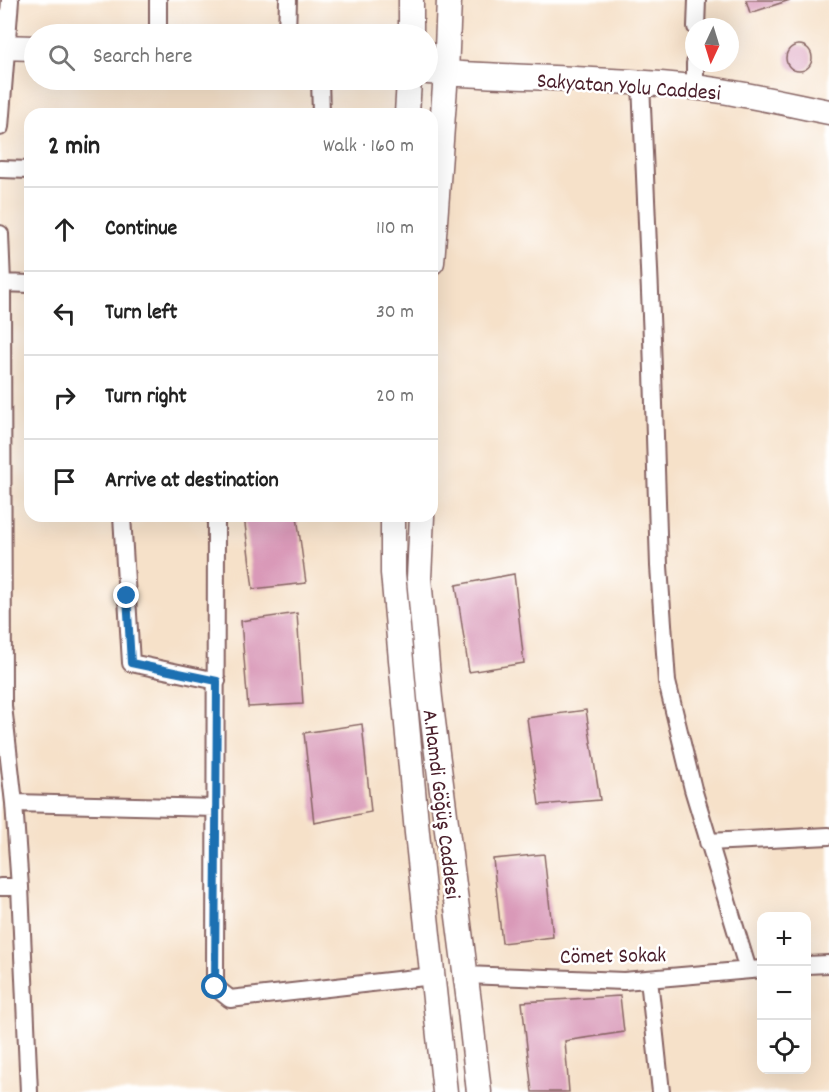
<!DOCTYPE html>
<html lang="en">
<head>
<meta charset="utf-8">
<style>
	body { margin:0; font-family:Dekko,sans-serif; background:#f6f6f6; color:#222 }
	.controls { position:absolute; right:18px; bottom:18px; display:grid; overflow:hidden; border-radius:12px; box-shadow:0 6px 24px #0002 }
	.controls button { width:54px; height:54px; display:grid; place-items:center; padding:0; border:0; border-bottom:2px solid #e0e0e0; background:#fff; color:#222; font:30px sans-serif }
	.compass { position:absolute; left:685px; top:18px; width:54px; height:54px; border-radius:50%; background:#fff; box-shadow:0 6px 24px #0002; rotate:184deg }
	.stop { position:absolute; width:18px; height:18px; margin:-14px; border:4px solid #1f6fb2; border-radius:50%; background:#fff }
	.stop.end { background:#1f6fb2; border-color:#fff; box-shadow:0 2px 6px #0008 }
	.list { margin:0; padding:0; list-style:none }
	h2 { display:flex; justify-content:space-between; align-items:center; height:78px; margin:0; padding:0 24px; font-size:26px }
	h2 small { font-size:20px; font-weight:400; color:#767676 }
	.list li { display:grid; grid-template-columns:39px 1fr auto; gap:18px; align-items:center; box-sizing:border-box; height:84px; padding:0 24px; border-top:2px solid #e0e0e0 }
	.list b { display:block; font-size:22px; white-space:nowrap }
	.list em { font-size:20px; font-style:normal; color:#767676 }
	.icon { flex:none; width:33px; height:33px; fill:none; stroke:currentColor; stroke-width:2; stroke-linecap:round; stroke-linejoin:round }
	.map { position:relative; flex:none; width:829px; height:1092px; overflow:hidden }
	.search { position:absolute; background:#fff; box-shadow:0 6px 24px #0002; left:24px; top:24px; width:414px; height:66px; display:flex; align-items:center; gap:15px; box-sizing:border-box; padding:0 21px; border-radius:33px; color:#767676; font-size:22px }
	.panel { position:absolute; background:#fff; box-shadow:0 6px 24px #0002; left:24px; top:108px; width:414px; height:414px; border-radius:18px }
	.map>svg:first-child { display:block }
	.building { fill:#d999b8 }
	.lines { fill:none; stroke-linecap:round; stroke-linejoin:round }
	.street-casing { stroke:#866362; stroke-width:20 }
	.secondary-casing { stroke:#866362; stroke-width:27 }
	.street { stroke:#fff; stroke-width:16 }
	.secondary { stroke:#fff; stroke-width:24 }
	.route { stroke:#1f6fb2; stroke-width:8 }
	.labels { text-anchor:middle; stroke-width:5; stroke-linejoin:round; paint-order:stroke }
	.street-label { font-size:22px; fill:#4a1f2b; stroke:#fff }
</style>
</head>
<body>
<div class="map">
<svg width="829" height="1092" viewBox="0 0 829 1092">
	<rect width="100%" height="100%" fill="#fff"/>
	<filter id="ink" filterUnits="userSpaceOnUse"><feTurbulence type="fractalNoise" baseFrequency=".0167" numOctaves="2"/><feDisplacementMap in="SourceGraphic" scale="12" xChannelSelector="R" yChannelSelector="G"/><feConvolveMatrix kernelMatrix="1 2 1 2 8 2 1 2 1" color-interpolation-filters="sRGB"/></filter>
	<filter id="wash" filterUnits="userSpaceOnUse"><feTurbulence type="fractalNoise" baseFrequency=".008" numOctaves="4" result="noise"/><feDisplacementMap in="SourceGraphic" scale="24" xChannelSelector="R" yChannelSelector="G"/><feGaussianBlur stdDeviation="1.35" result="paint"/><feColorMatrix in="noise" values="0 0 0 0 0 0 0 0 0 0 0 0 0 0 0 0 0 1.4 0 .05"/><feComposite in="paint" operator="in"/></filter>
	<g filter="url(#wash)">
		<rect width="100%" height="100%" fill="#f6e1c9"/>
		<g id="blocks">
			<path class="building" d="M746,0H790L750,13Z
				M786 58a13 13 0 1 1 26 0a13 13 0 1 1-26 0Z
				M244,516H297L306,583L253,589Z
				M514,574L524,663L469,672L456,585Z
				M297,613L303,704L248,707L241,621Z
				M586,710L600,800L539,805L527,718Z
				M362,724L371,812L314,823L304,733Z
				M544,854L553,937L502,943L493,859Z
				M620,996L624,1032L565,1041L569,1092H532L522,1002Z"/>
		</g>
	</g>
	<g filter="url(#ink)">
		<use href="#blocks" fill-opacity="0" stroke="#866362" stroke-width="1.5"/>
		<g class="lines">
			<defs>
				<path id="street" d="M158,0V34
					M696,27L697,0
					M287,34L288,0
					M320,80L321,114
					M641,83L652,339L659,566L667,682L693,789L748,970
					M695,87V63
					M0,127L10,0
					M0,169L30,170
					M0,234L2,283L3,706L14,803L20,887L29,1092
					M2,283L30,284
					M122,516L131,663L217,681
					M216,516L215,987L230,999L433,976
					M14,803L216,808
					M708,842L829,836
					M0,887H20
					M806,965L829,964
					M465,975L624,981L762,969
					M649,979L661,1092"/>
				<path id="secondary" d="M411,34V0
					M0,47L34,48
					M428,72C516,78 605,78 693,87C739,92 784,103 829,112
					M407,114L409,80
					M432,262L446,73L449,0
					M393,516V573L417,833L445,1092
					M422,516L419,578L430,698L469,1002L479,1092"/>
			</defs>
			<use href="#street" class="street-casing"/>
			<use href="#secondary" class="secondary-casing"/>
			<use href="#street" class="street"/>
			<use href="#secondary" class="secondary"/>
		</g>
	</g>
	<g class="lines" filter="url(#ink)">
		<path class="route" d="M127,596L131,663L217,681L215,987"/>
	</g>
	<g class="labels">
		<g class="street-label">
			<text transform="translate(629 85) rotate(4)" y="8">Sakyatan Yolu Caddesi</text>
			<text transform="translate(443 804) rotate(83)" y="8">A.Hamdi Göğüş Caddesi</text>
			<text transform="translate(613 954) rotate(-1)" y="8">Cömet Sokak</text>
		</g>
	</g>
</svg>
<div class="controls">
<button>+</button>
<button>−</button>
<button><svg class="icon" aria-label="locate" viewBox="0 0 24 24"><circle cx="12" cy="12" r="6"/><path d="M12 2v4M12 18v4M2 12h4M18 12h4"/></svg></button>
</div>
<svg class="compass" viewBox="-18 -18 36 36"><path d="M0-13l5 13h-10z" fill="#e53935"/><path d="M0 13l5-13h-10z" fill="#767676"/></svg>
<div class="stop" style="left:215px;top:987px"></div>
<div class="stop end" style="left:127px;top:596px"></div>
<div class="search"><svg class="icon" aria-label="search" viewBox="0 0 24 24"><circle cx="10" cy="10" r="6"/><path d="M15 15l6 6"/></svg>Search here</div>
<section class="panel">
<h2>2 min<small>Walk · 160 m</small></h2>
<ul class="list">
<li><svg class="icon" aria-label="ahead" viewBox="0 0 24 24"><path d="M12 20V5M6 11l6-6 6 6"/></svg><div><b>Continue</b></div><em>110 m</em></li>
<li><svg class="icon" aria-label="left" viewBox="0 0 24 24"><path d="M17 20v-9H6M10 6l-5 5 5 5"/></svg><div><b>Turn left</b></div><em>30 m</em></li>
<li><svg class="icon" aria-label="right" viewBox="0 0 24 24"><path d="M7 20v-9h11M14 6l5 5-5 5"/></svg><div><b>Turn right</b></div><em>20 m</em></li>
<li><svg class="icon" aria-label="arrive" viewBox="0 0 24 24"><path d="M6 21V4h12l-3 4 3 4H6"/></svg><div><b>Arrive at destination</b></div></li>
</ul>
</section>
</div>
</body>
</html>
